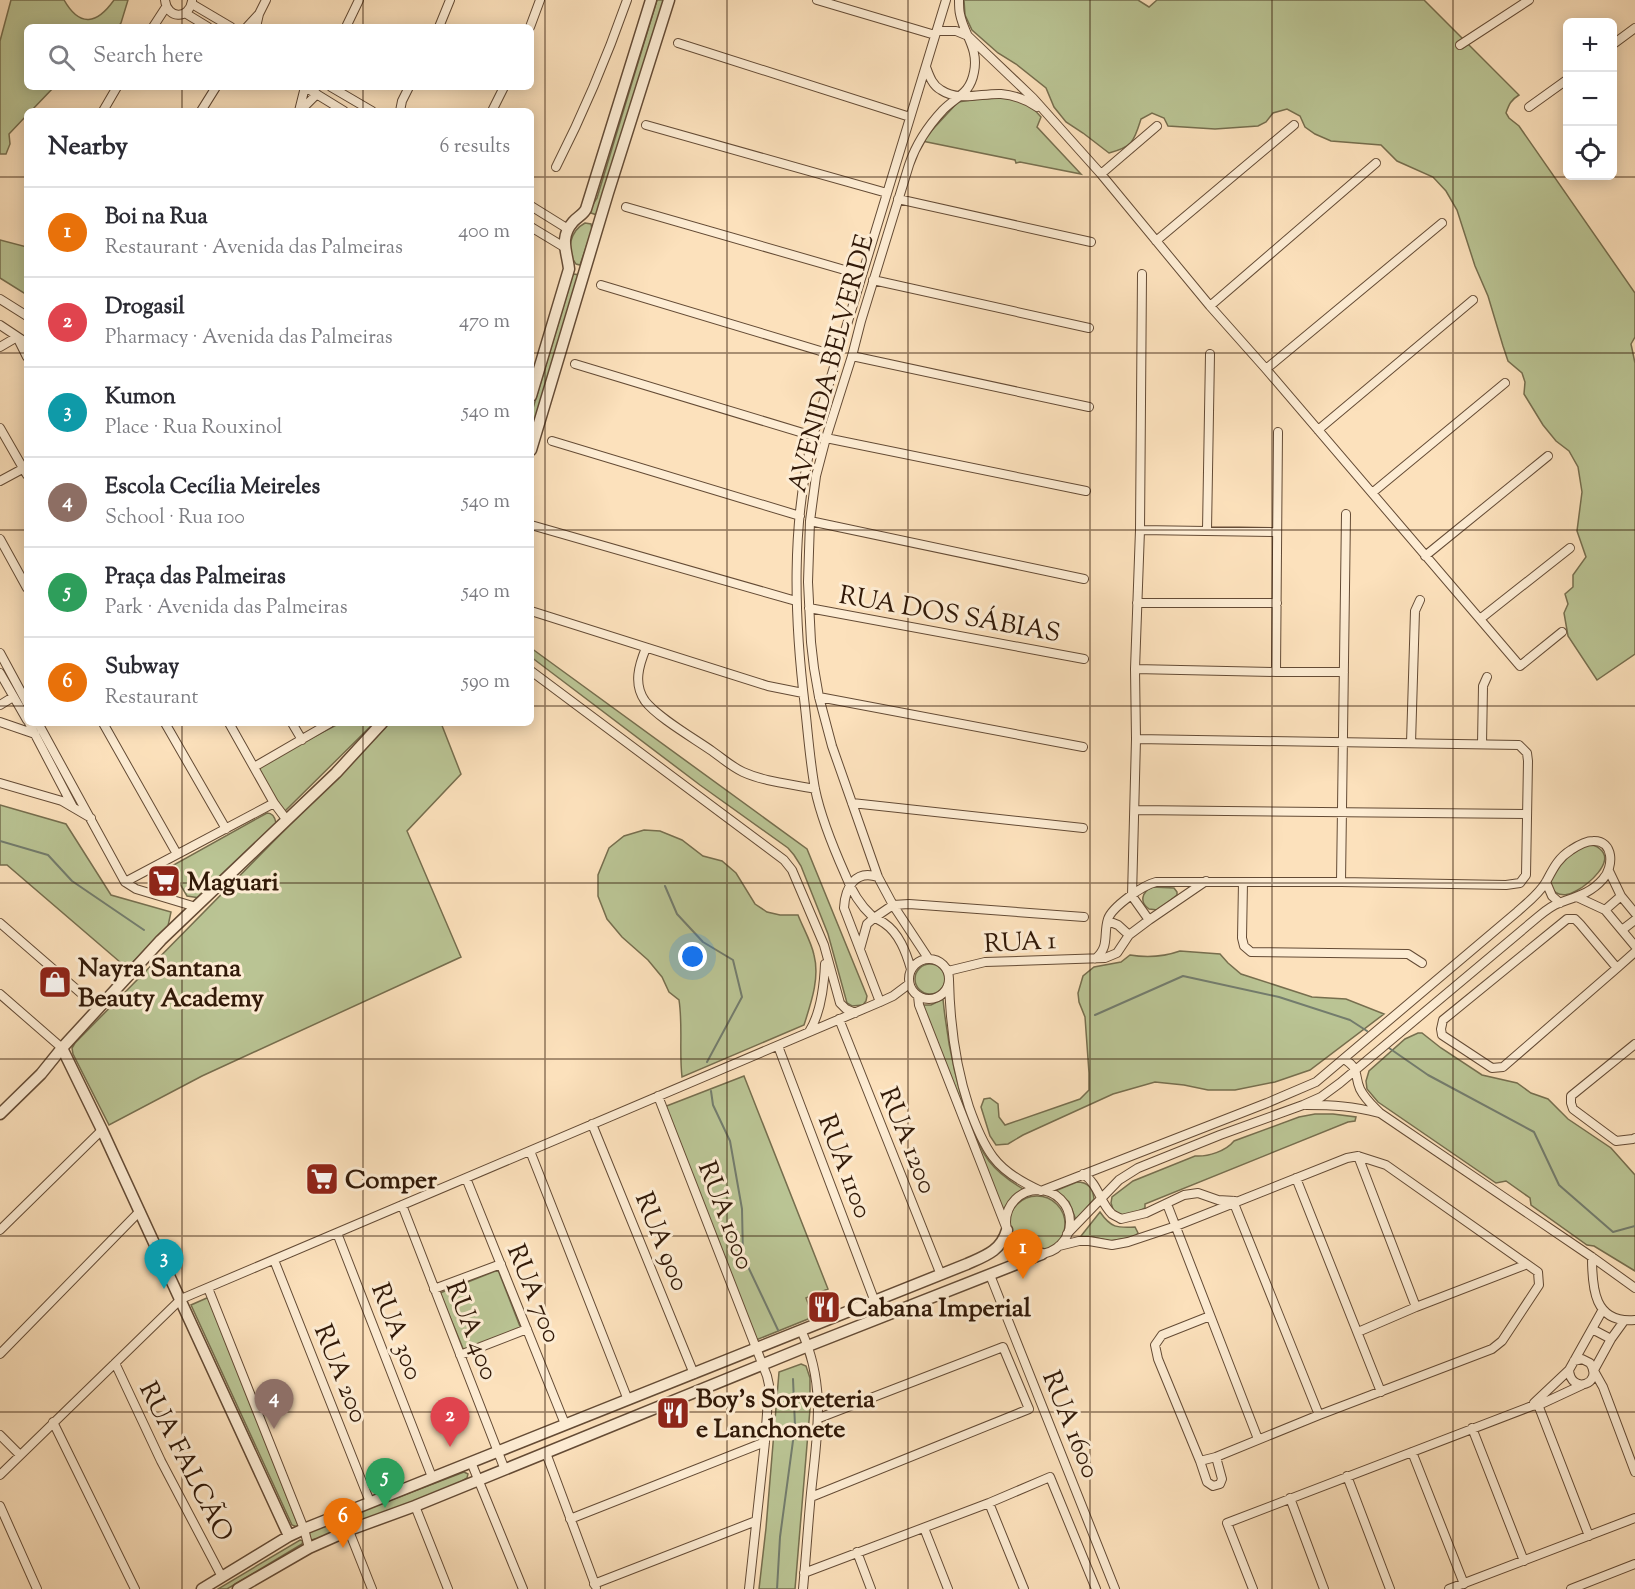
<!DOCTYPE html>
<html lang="en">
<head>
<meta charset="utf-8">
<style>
	body { margin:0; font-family:"Sorts Mill Goudy",serif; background:#f7f7f7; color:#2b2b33 }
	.controls { position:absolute; right:18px; top:18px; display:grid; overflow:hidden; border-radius:9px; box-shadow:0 3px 15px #0003 }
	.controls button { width:54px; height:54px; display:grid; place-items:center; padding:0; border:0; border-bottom:2px solid #e1e1e2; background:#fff; color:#2b2b33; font:30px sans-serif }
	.you { position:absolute; left:693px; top:957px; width:21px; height:21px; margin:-15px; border:4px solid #fff; border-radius:50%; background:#1a73e8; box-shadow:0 0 0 9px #1a73e833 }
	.badge { display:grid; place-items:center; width:39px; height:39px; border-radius:50%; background:#ea580c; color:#fff; font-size:20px; font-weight:700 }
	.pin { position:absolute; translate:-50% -50px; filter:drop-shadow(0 2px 3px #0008) }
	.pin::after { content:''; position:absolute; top:32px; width:21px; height:18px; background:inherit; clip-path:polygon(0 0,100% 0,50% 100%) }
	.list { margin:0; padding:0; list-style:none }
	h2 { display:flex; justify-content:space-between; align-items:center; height:78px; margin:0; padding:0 24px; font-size:26px }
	h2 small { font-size:20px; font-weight:400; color:#7c7c81 }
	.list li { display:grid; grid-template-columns:39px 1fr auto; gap:18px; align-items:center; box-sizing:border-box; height:90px; padding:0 24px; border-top:2px solid #e1e1e2 }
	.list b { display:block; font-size:22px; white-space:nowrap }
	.list p { margin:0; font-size:20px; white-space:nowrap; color:#7c7c81 }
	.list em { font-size:20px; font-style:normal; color:#7c7c81 }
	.icon { flex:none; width:33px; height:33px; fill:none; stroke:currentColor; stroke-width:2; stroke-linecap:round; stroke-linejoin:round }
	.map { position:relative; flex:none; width:1635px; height:1589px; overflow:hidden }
	.search { position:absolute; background:#fff; box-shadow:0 3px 15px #0003; left:24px; top:24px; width:510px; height:66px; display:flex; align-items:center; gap:15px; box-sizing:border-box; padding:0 21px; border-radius:9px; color:#7c7c81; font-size:22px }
	.panel { position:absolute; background:#fff; box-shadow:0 3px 15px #0003; left:24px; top:108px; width:510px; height:618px; border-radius:9px }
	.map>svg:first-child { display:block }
	.green { fill:#bac494; stroke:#766e4e; stroke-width:1.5 }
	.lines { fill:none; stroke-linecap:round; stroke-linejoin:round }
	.stream { stroke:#737c6d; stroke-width:2 }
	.minor-casing { stroke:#644b35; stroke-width:10 }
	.tertiary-casing { stroke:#644b35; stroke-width:13 }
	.minor { stroke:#fdecd3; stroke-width:8 }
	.tertiary { stroke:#fdecd3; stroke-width:10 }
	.grid { fill:none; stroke:#311908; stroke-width:1.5; stroke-opacity:0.55 }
	.labels { text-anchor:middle; stroke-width:6; stroke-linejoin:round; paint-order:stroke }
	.street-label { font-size:26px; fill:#311908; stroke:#fdecd3 }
	.poi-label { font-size:26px; font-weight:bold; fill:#311908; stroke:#fdecd3; text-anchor:start }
</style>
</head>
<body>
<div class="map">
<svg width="1635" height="1589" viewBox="0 0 1635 1589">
	<rect width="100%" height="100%" fill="#fce1bc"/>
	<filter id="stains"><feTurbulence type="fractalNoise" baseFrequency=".00333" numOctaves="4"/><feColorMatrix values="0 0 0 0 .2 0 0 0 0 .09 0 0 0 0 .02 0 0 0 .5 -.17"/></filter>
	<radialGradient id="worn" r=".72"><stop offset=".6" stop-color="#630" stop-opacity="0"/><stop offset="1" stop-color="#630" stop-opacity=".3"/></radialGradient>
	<path class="green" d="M11,0H64C80,28 97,24 114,0H128L121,23L118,27H27V87H54L31,111H27V115L9,134L10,144L6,154H0V41Z
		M657,0H666L600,216L588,212L597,198Z
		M964,0H1138L1149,7L1157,0H1424L1519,95C1511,100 1509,104 1506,113L1509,118L1519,126L1635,293V337L1631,344L1635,363V654L1597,680L1568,636L1564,613L1568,604L1565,594L1573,587V575L1586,557L1577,531L1582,492L1578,467L1569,451L1556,441L1543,425L1524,394L1525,382L1522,373L1508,361L1503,346L1488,296L1475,266L1457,210L1446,191L1433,177L1397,161L1381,145L1331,141L1315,134L1305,127L1300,116L1287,109L1273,113L1266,122L1258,126L1215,129L1168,126L1164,118L1152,113L1141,119C1134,141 1133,147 1109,153L1083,133L1066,122L1054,107L1046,88L1016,64L998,53L972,30L965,15Z
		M1000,98C1024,100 1025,99 1041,117L1037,127L1081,174L1020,162L1016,163L1015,160L922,141L958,102L978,99Z
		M585,223L591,224L592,230L580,265L576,264C565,251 570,231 585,223Z
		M0,240L27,247V295L0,278Z
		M573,274L581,275L531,443V415Z
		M531,648L807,849L867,996L866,1001L863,1005L852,1006L847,1003L828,934L801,866L794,855L788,848L700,785L531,657Z
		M340,723H374L284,812L259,771L261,765Z
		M390,723H441L461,774L407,831L461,957L202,1076L109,1125L73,1054L72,1048L75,1043Z
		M0,805L66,824L111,895L171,912L168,926L127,968L7,865H0Z
		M267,813C273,813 275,817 276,823L200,898L187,896L170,867Z
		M644,830L660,831L682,840L703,856L722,861L736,873L755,904L767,912L780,915H798C803,928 811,941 814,955C820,978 811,1003 804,1025L682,1077C679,1051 683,1026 679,1000L669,992L662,977L648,960L622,937L607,919L598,896V875L609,848L624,836Z
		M1587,845C1592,845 1596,845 1600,849C1616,862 1587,885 1576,891C1562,900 1545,892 1552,875C1558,860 1574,852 1587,845Z
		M1152,887L1174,888L1177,892V895L1158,910L1149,909C1139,902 1142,892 1152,887Z
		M1180,951L1220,954L1228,963L1241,974L1312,997L1346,999L1384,1014L1310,1070L1275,1082L1235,1090H1208L1184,1085L1155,1082L1113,1094L1023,1135L1008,1144L996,1145L990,1136L981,1107L984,1099L990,1098L998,1104L999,1117L1005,1125L1080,1099L1089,1090V1073L1085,1017L1079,1002L1078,993L1083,976L1094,967L1121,962L1130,955C1148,958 1163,957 1180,951Z
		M915 979a15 15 0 1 1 30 0a15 15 0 1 1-30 0Z
		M943,999C947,1040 955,1081 969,1120C974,1134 980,1149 989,1161C999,1174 1011,1182 1025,1190C1014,1194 1008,1201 1003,1211L921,1005H931Z
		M1418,1033H1422L1441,1048L1482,1075L1517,1083L1531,1093L1548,1099L1568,1119L1611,1148L1635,1175V1271L1594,1246L1587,1245L1531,1205L1530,1198L1506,1181L1496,1183L1378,1102L1367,1089L1366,1081L1369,1071L1405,1039Z
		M744,1076L828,1289L806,1298L813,1317L756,1340L664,1107Z
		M1315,1114H1333L1356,1117L1355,1121L1348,1122L1145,1204V1208C1133,1213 1126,1219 1114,1212L1111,1203L1112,1197L1133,1181L1195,1156C1208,1157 1226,1151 1234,1141L1299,1117Z
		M1077,1182C1088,1182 1093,1188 1094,1199L1076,1220L1069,1202L1055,1191Z
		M1009 1224a28 28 0 1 1 56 0a28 28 0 1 1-56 0Z
		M1100,1212C1111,1228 1117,1228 1135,1227L1138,1233L1135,1237L1110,1241L1093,1237L1081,1238V1236Z
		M498,1270L521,1329L464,1351L440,1293Z
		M209,1297L298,1525L297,1527L292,1525L191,1305Z
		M801,1364L806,1366L810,1378V1409L795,1589H759L766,1528L779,1372Z
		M464,1472L468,1474L467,1478L457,1484L321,1538L311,1540L307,1532Z
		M300,1540L303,1541L302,1544L227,1589H218Z"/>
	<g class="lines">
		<path class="stream" d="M0,841L48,855L72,881L144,930
			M665,886L677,914L703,942L733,960L742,997L707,1062
			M1095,1015L1183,976L1279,997L1350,1020L1367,1031
			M1389,1048L1428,1075L1534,1132L1559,1185L1613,1232L1635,1226
			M711,1091L713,1105L730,1141L742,1209L743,1256L778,1330
			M777,1589L780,1537L795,1426L793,1379"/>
		<defs>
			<path id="minor" d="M165,0C167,19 189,20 192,1
				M817,0L935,35
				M192,4L231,27
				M185,13L208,27
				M153,27L166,7
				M247,27L259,14
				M256,27L259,14L266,0
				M346,27L359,0
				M439,27L450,0
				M530,27L540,0
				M937,31H956L968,36L1033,98L1101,174L1210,306L1266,369L1520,666L1562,632
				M678,43L910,117
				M1460,45L1529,0
				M1612,45L1635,28
				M926,67C929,75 932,85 941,90C959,102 982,93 1001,94C1013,95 1027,100 1037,107
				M305,87L344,111
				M331,87L372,111
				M1529,107L1568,79
				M103,111L117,87
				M201,111L216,87
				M299,111L305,87
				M300,111L317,94
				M400,111L402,101L409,87
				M492,111L504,87
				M646,125L887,193
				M556,167C584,112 607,57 627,0
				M1101,174L1157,126
				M898,199L1091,242
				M531,206L568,229
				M626,207L862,275
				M531,227L564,247
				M1156,241L1294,125
				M1142,274L1140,530L1135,669L1136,739L1132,896L1149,920
				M873,280L1089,328
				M601,285L837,356
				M0,299L27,316
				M1210,306L1376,163
				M0,325L27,343
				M0,347L17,337L27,357
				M852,356L1089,407
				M575,364L813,436
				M1266,369L1442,223
				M0,428L27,475
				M1318,430L1473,300
				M826,438L1086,491
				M552,441L800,516
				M0,481L26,467
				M1372,493L1505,383
				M810,521L1084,579
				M531,525L796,601
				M1140,530L1277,532
				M1207,530L1210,354
				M0,539L27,588
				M1425,556L1548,456
				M1137,603H1277
				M809,608L1084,659
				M531,611L768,686L803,693
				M1480,619L1570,548
				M646,648C639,665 633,684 645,701C657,717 695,739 712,751C722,758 732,767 743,772C765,782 792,784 815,789
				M0,653L27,703
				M1135,669L1276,672H1344
				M531,671L784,860L792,870L824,945L840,1003L846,1009L855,1013
				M1276,672L1278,432
				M0,673L27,720
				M819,697L1083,747
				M0,705L13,697
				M0,722L35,734
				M29,723L73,807
				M38,723L125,882L136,889L196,907
				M103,723L177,854
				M165,723L226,829
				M229,723L274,803L286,819
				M292,723L302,740
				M1411,743L1415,611L1420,600
				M1482,744L1483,686L1487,677
				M254,767L330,723
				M0,783L62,801L91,818
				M852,803L1083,828
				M1135,810L1527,814
				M1609,871L1621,896L1635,913
				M878,877C855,869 845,888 844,908L880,1002
				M125,882L274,803
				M1243,882L1242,938L1244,946L1251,952L1408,954L1422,963
				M1341,882L1346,514
				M1546,882L1552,896L1560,903
				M1577,897L1605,910L1635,946
				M1605,910L1621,896
				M1108,921L1118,925L1129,935
				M0,923L98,1008
				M1622,930L1635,920
				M860,949L867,924L874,918L893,905L909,904L1084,917
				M928,958L893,905L878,877L832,746L819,697L814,668L811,642L808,582L810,521L816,476L826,438L852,356L861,321L909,165C916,144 928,126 943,110C957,96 970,94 974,72C979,48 964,35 960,14C959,10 959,4 959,0
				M909 979a20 20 0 1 1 40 0a20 20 0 1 1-40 0Z
				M1095,959C1110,947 1103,935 1108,919C1112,907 1143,885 1156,882H1341L1506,885L1520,883L1526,875L1528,761L1527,753L1519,745L1136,739
				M1617,968L1580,924L1575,919H1567L1443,1020L1441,1029L1442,1035L1492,1068L1503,1067L1617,968L1635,952
				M911,969C906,952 899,933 884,923C880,920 876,919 872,916C860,905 851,890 845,874C833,847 821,818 815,789C810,762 808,734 805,707C794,617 791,524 813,436L946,0
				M948,971L985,962L1105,958L1117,953L1129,935L1149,920L1206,881
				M949,980C950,1024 955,1065 969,1107C975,1124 982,1142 993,1157C1005,1173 1023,1183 1041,1191L1267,1103L1316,1082L1517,912C1527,903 1539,894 1546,882C1553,869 1558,858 1571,850C1577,846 1585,841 1593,841C1614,840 1614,867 1603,879C1590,894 1575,897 1559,903C1551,906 1545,911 1539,916L1340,1083L1321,1097L1303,1105L1220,1135L1138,1168L1119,1180L1067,1234
				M0,994L62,1048
				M918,996L919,1005L1006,1227
				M839,1019L941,1275
				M809,1032C821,1013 824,987 825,964
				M1635,1044L1571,1096V1103L1573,1109L1616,1141L1633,1139L1635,1138
				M778,1046L875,1302
				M1344,1059C1360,1069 1354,1075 1360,1089C1365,1099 1372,1105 1380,1113L1592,1257L1635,1288
				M658,1096L767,1376L769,1385L765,1442L749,1589
				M1306,1105C1334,1105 1352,1106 1379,1113
				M592,1124L694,1374
				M530,1151L628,1400
				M1358,1156L1416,1307
				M1083,1174C1098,1183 1100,1203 1112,1214C1115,1216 1118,1217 1121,1219L1146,1213L1184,1195L1198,1193L1218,1200L1235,1201
				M466,1178L565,1424
				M1296,1178L1381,1392
				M1006 1222a32 32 0 1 1 64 0a32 32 0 1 1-64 0Z
				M1233,1201L1319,1415
				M1167,1204L1258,1439
				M402,1205L505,1470
				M0,1230L102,1130
				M337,1233L432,1477
				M1059,1246L1079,1241H1089L1112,1245L1128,1242L1176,1226L1347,1158L1358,1156L1386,1165L1538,1272L1539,1285L1502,1341L1492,1349L1319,1415L1216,1457L1200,1461L1158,1359L1155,1345L1162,1335L1210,1316
				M1592,1257C1592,1288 1594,1324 1635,1320
				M274,1260L370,1502
				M990,1275L1115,1589
				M208,1288L304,1529L309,1548
				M434,1289L501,1264
				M1592,1329L1611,1339
				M801,1330C827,1386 817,1434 811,1493C808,1525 806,1557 803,1589
				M1358,1332L1416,1307L1525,1265
				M0,1354L140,1211
				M460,1355L527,1329
				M1574,1361L1582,1359L1590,1363C1604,1384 1571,1395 1569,1370L1602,1311
				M115,1363L161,1461L222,1577
				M1594,1370L1611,1339L1624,1321
				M1594,1371L1603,1387L1635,1472
				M1537,1402L1589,1536
				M1534,1403L1569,1370
				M53,1422L135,1589
				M1472,1428L1524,1561
				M0,1435L20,1455
				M1412,1452L1464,1584
				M546,1453L596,1587
				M1200,1461L1207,1482L1213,1486L1220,1484L1222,1479L1216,1457
				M471,1462L523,1589
				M0,1475L181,1299L880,1002L893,996L909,984
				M1347,1476L1390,1589
				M811,1497L1029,1409L1003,1347L819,1418
				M1290,1498L1324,1589
				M989,1503L1024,1589
				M0,1506L37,1589
				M415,1506L448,1589
				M570,1519L765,1442
				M924,1528L948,1589
				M349,1531L372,1589
				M857,1552L871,1589
				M804,1573L989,1503L1050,1477L1096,1589
				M594,1584L756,1521
				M1253,1589L1227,1523L1532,1406L1539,1405L1582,1385
				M1449,1589L1635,1518
				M1571,1589L1635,1564"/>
			<path id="tertiary" d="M531,396L569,269C567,251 559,238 573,222C577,217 583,215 586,209L651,0
				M531,450L608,193L669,0
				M62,1048L102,1130L289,1536
				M0,1114L41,1074L62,1048L161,940L336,773L382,723
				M202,1589L289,1536L304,1529L967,1264C985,1256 1001,1251 1007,1230
				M238,1589L309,1548L352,1529L415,1506L808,1346L1042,1254"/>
		</defs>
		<use href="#minor" class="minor-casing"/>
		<use href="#tertiary" class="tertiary-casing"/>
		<use href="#minor" class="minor"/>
		<use href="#tertiary" class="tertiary"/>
	</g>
	<path class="grid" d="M182,0V27M363,0V27M545,0V1589M727,0V1589M908,0V1589M1090,0V1589M1272,0V1589M1453,0V1589M182,87V111M363,87V111M0,177H27M531,177H1635M0,353H27M531,353H1635M0,530H27M531,530H1635M0,706H27M531,706H1635M182,723V1589M363,723V1589M0,883H1635M0,1059H1635M0,1236H1635M0,1412H1635"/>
	<defs>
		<symbol id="supermarket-square" viewBox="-11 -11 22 22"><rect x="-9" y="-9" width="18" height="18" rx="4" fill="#8f2418" stroke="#fdecd3"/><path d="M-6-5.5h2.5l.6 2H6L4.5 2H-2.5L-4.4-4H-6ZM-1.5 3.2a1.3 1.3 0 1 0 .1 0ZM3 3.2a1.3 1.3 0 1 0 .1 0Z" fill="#fff"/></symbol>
		<symbol id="shop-square" viewBox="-11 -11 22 22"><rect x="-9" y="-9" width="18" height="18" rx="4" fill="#8f2418" stroke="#fdecd3"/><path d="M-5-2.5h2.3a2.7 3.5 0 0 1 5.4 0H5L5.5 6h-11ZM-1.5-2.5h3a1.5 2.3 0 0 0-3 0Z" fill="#fff"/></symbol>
		<symbol id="restaurant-square" viewBox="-11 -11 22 22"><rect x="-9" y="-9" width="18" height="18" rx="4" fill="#8f2418" stroke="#fdecd3"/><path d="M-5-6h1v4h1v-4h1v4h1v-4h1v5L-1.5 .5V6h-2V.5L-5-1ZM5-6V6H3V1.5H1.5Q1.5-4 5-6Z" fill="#fff"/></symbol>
	</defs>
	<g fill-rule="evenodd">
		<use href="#supermarket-square" x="145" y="862" width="38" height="38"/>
		<use href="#shop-square" x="36" y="963" width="38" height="38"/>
		<use href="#supermarket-square" x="303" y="1160" width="38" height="38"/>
		<use href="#restaurant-square" x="805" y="1288" width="38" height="38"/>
		<use href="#restaurant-square" x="654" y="1394" width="38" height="38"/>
	</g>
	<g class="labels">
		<g class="street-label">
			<text transform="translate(830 363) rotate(-75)" y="9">AVENIDA BELVERDE</text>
			<text transform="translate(950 613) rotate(10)" y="9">RUA DOS SÁBIAS</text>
			<text transform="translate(1020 941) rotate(-3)" y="9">RUA 1</text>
			<text transform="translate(909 1140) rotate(68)" y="9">RUA 1200</text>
			<text transform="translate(846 1166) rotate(69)" y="9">RUA 1100</text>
			<text transform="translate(727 1215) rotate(69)" y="9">RUA 1000</text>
			<text transform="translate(663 1241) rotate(68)" y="9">RUA 900</text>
			<text transform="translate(535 1293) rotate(68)" y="9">RUA 700</text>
			<text transform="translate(473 1330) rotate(69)" y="9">RUA 400</text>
			<text transform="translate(398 1331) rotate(69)" y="9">RUA 300</text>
			<text transform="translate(342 1373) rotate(68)" y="9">RUA 200</text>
			<text transform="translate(1072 1424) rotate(68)" y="9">RUA 1600</text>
			<text transform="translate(187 1461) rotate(63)" y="9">RUA FALCÃO</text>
		</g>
		<g class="poi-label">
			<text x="187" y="890">Maguari</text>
			<text x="78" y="976">Nayra Santana<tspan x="78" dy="30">Beauty Academy</tspan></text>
			<text x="345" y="1188">Comper</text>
			<text x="847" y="1316">Cabana Imperial</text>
			<text x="696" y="1407">Boy's Sorveteria<tspan x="696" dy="30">e Lanchonete</tspan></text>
		</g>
	</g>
	<rect width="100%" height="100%" filter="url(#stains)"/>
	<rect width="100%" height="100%" fill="url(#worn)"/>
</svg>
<div class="controls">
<button>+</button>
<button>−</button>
<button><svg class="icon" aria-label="locate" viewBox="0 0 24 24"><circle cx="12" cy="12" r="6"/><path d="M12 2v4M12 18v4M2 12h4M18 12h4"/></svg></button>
</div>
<div class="you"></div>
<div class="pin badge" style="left:1023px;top:1279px;background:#e8710a">1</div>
<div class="pin badge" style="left:450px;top:1447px;background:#e0444e">2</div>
<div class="pin badge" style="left:164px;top:1289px;background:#0f9aa8">3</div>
<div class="pin badge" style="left:274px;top:1429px;background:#8d6e63">4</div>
<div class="pin badge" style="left:385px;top:1508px;background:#2e9e5b">5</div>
<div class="pin badge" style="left:343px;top:1548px;background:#e8710a">6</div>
<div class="search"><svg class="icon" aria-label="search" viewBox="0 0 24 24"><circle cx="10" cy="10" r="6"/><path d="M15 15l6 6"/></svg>Search here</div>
<section class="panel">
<h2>Nearby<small>6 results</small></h2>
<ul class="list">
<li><span class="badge" style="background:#e8710a">1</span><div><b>Boi na Rua</b><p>Restaurant · Avenida das Palmeiras</p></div><em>400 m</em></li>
<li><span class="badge" style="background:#e0444e">2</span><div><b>Drogasil</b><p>Pharmacy · Avenida das Palmeiras</p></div><em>470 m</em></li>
<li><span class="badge" style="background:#0f9aa8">3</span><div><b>Kumon</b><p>Place · Rua Rouxinol</p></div><em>540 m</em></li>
<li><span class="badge" style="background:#8d6e63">4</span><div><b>Escola Cecília Meireles</b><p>School · Rua 100</p></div><em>540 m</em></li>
<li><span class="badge" style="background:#2e9e5b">5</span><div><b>Praça das Palmeiras</b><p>Park · Avenida das Palmeiras</p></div><em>540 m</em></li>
<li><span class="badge" style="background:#e8710a">6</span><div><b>Subway</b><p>Restaurant</p></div><em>590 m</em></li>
</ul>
</section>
</div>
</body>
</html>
